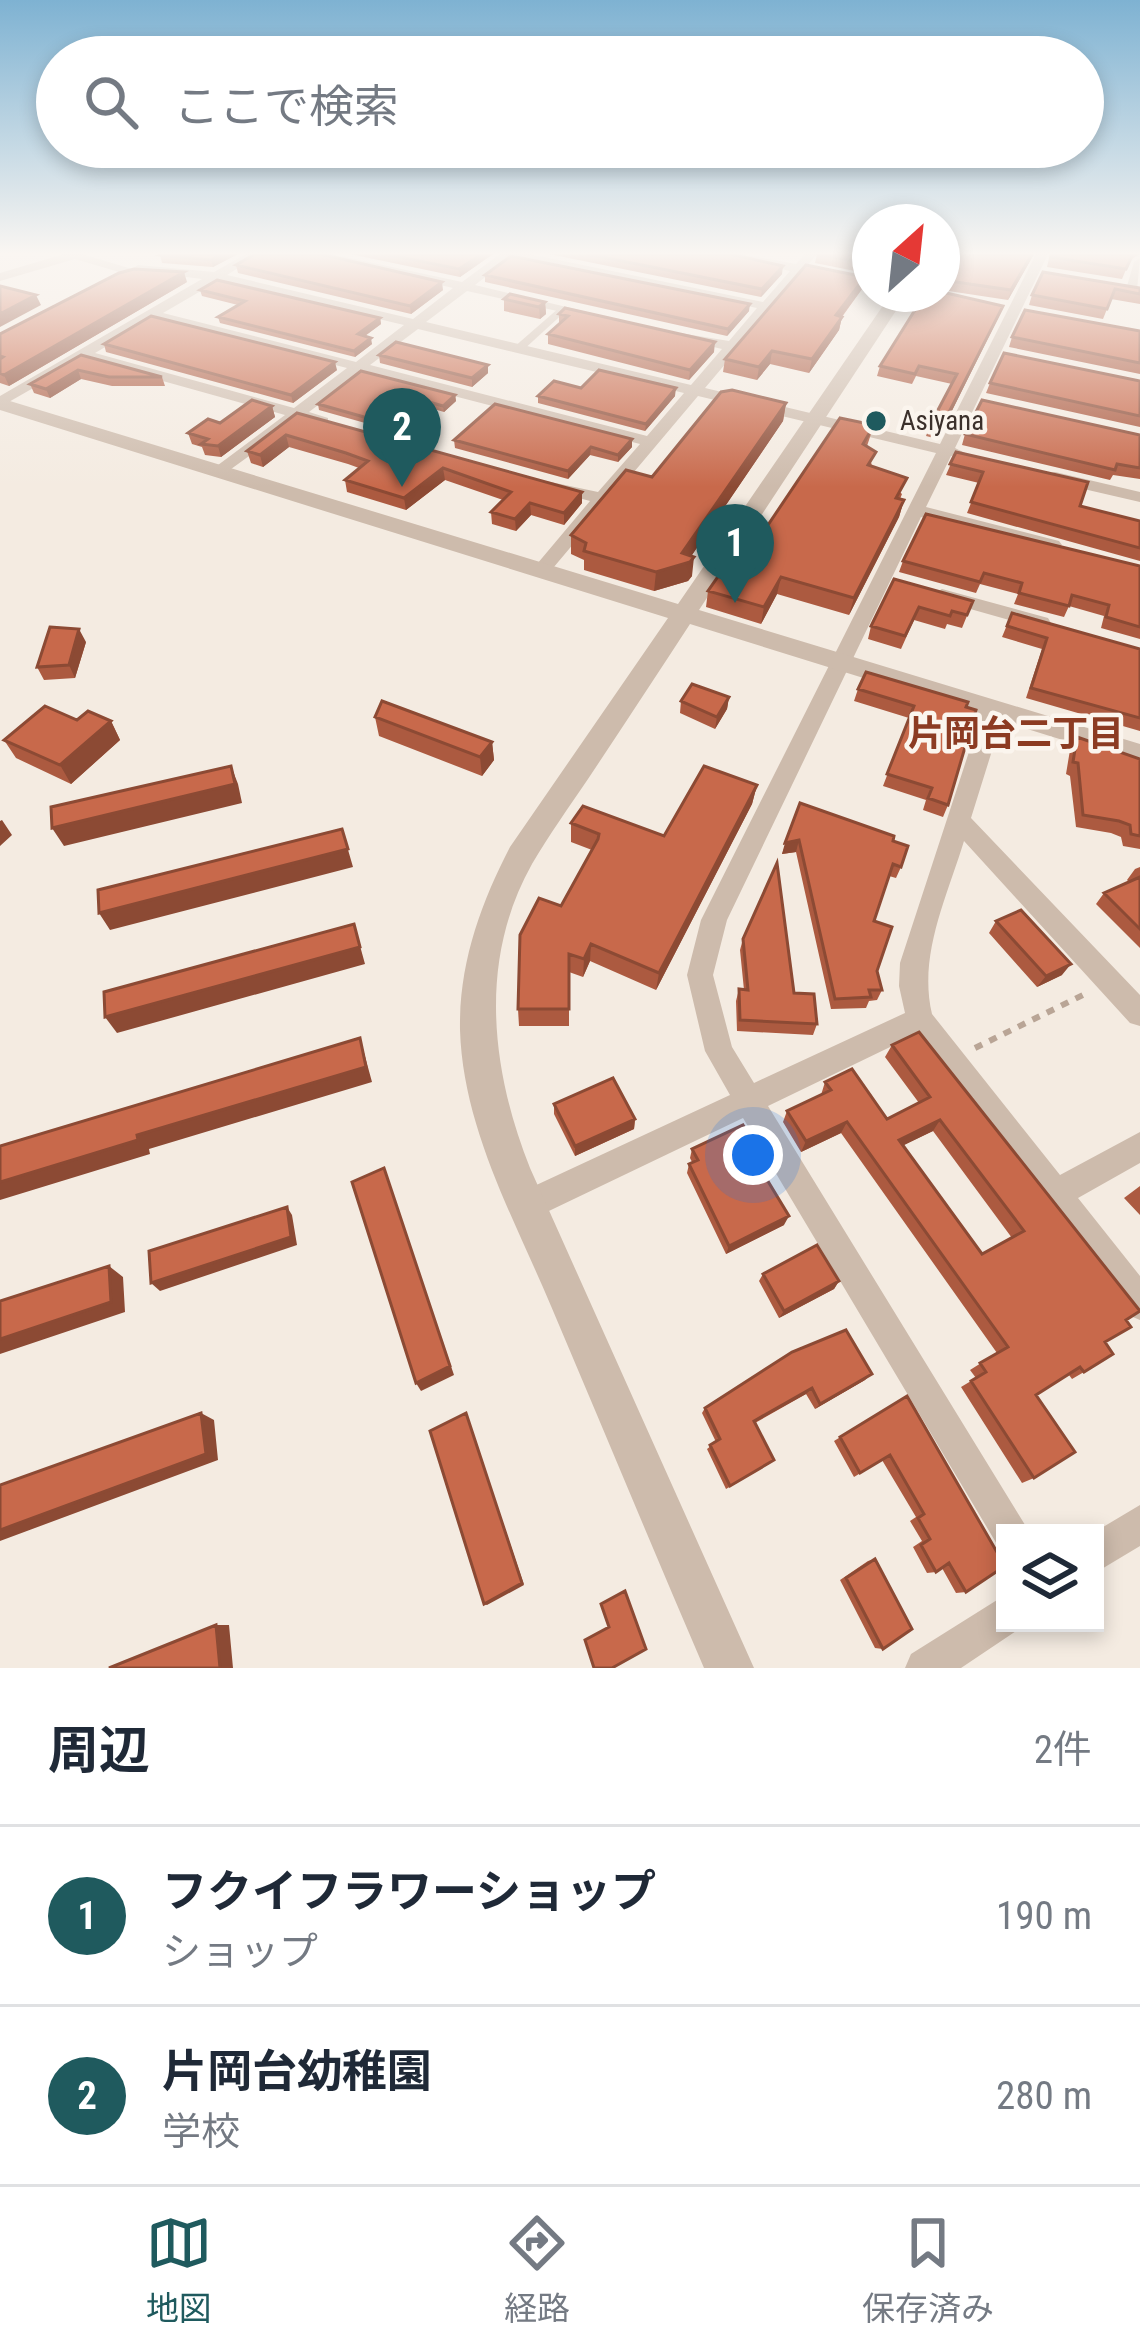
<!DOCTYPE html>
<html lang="ja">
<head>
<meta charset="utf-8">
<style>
	body { margin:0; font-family:"Roboto Condensed","Noto Sans JP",sans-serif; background:#f2f2f3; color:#1f2937 }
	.controls { position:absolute; right:36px; bottom:36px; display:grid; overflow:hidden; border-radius:0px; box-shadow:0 6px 18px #0003 }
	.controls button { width:108px; height:108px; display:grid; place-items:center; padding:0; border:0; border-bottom:3px solid #e0e1e3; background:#fff; color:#1f2937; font:60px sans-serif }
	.compass { position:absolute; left:852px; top:204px; width:108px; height:108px; border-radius:50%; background:#fff; box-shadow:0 6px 18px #0003; rotate:27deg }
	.you { position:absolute; left:753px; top:1155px; width:42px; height:42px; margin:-30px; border:9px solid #fff; border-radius:50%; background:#1a73e8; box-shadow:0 0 0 18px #1a73e833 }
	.badge { display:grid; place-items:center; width:78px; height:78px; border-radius:50%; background:#1f5a5e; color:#fff; font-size:39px; font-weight:700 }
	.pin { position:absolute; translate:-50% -99px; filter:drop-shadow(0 3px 6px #0008) }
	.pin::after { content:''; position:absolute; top:63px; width:42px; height:36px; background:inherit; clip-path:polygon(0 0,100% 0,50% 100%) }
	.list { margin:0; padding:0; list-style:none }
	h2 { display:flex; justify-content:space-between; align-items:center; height:156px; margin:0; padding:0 48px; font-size:51px }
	h2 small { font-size:39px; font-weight:400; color:#747a83 }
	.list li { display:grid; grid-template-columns:78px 1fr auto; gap:36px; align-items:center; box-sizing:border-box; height:180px; padding:0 48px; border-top:3px solid #e0e1e3 }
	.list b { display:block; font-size:45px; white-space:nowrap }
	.list p { margin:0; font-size:39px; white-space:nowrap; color:#747a83 }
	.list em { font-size:39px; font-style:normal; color:#747a83 }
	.icon { flex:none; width:66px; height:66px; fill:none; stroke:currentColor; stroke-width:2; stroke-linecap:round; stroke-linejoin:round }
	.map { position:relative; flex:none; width:1140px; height:1668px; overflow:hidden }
	.search { position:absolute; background:#fff; box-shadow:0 6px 18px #0003; left:36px; right:36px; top:36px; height:132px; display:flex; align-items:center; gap:30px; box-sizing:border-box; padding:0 42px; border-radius:66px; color:#747a83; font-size:45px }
	.sheet { height:516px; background:#fff }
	nav { display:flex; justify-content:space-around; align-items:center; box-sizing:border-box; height:168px; border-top:3px solid #e0e1e3; background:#fff; font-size:33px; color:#747a83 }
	nav a { display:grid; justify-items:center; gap:6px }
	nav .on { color:#1f5a5e }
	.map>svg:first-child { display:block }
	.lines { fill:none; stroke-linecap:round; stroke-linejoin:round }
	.path { stroke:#b9a596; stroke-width:6; stroke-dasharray:8 8; stroke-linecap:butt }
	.pedestrian { fill:#cdbbac; fill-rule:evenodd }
	.minor { fill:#cdbbac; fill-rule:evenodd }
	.tertiary { fill:#cdbbac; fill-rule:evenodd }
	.wall { fill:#ac5a40; fill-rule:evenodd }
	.shaded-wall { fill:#8c4a34 }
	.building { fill:#c8694b; stroke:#8c4a34; stroke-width:3; fill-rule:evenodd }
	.poi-dot { fill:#1f5a5e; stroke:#fbf5ee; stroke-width:4.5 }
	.labels { text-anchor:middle; stroke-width:9; stroke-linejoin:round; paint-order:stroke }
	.far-poi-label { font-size:27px; fill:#3b302b; stroke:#fbf5ee; text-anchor:start }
	.neighbourhood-label { font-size:36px; font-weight:bold; fill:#8c3b22; stroke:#fbf5ee }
</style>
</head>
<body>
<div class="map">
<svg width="1140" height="1668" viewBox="0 0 1140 1668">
	<rect width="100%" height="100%" fill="#f4ebe1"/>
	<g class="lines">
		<path class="path" d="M975,1048L1089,992"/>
		<path class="pedestrian" d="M560,307L568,309L521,352H513V348Z"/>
		<path class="minor" d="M64,254H82L132,269L138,265L214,272L246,254H260L227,275L413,319L453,288L310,254H331L462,282L500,254H529L763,302L790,271L717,254H741L796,264L805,254H817L807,266L870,278V286L802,273L705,388L940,444L1036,254H1048L955,448L965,453L951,456L926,507L1059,541L1062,545L1053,551L921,517L727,920L713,975L732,1047L754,1083L905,1013L899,986L900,963L983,709L986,704H1002L1005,709L971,818L1140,995V1026L1130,1023L964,841C947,897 918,955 932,1014L1060,1175L1140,1132V1163L1078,1198L1140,1276V1320L1128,1315L915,1035L768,1106L1030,1533H1005V1549L998,1546L743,1118L528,1221L517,1216L512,1205L517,1194L730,1095L705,1051L687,975L701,920L936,453L698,396L548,574L541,576L532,570L590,501L546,489V481L598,492L640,444L361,372L309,412L328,418V424L299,420L220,477L212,472L214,468L285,415L84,359L0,407V396L202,279L132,270L126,274L75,259L0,281V273ZM511,257L513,258L757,308L729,341L680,333V339L722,349L691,385L426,322L467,291L593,319L600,315L475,285ZM218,281L404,325L356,362L163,313ZM153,319L347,368L294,408L95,353ZM418,329L684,393L647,436L370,365Z
			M1140,258L1137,290L1125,293L1134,262Z
			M1055,472L1140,492V502L1049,481V473Z
			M942,589L1048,618L1051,623L1041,629L935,599L932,595Z
			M1140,1505V1546L1095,1573L1093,1533Z
			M1005,1595V1623H1021L1019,1629L961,1668H905L911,1654Z"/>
		<path class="tertiary" d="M891,294H907L699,610L1140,744V764L690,624C656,676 622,728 588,779C569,807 549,835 532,864C478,960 491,1070 530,1168L754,1668H704C652,1547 602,1426 551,1306C514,1218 463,1128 460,1030C459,964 480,905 510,847L668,618L0,410V398L678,604Z"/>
	</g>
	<path class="wall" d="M238,254L213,267L162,263L160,255Z
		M350,254H493L460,277Z
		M549,254H730L782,274L761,297Z
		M817,254H870V274L815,263Z
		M1034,254L1008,300L942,290V268Z
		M1050,254H1140L1130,260L1122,279L1047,267Z
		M236,265L443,290L411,314L238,273Z
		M485,275L749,311L727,336L485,282Z
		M187,282L9,386L0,383V334Z
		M1140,288V304L1111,299L1103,319L1029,305L1032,295Z
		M862,289L842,317L839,330L809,373L770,364L757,380L723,372L725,359Z
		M200,290L380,318L381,324L365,336L372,344L355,357L220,323L218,317L238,305L202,296Z
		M504,299L545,302L546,314L540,319L504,311Z
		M1003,306L938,439L926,436L930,425L952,384L916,376L912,384L877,376L880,366Z
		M559,314L714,352L689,380L548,344V334L559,323Z
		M1140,331V374L1009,347L1012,337Z
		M104,344L337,370L293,403L106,352Z
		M81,355L162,377L165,386H112L81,379L50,398L34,393L30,384Z
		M379,355L488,373L472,387L380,363Z
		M1140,381V427L986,393L990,383Z
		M581,388L675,396L645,431L538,403V396Z
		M455,395L456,401L444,412L420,405L390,430L319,410L318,404Z
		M786,403L783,421L691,556L692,576L688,581L654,591L584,570V560L571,554V535L652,477Z
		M272,406L275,417L221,457L205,455L202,447L192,444L188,433Z
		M297,413L582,503L564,525L531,515L516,531L492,524L491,512L503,500L445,480L406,510L347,492L345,480L359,468L348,464L289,447L263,467L251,463L247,451Z
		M874,425L867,446L872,466L902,494L900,499L904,500L899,517L849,615L777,594L761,624L706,607L708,591L737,571Z
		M965,434L1140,435V479L1113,475L1110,480L962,445Z
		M632,439V447L618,462L590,455L568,479L455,448L454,440Z
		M956,452L1080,506L1140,521V561L967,513L979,483L946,475Z
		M903,561L1140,566V639L1101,628L1104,616L1069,606L1064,617L1014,604L1018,594L980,584L976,593L899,572Z
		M894,579L973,601L962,628L947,624L945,629L914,620L901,649L868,639L871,626Z
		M1012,613L1140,649V731L1026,698L1042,649L1002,637Z
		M86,642L75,678L44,680L37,667Z
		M858,689L968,702L948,805L943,817L923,810L926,800L883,786L909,718L854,701Z
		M729,697L727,709L715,729L680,713L681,701Z
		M375,717L492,742L494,760L482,776L379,736Z
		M77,720L111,721L120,740L71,784L16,758L4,740Z
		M1077,737L1140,759V849L1123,846L1121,837L1111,833L1076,827L1070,776L1066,774L1070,750Z
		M757,785L752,804L656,990L590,961L583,977L569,972V1026H519L518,1009L561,906L592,850L571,842V823L664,836Z
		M800,803L893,841L901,867L896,878L889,876L874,921L877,971L882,990L877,1000L869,1001L866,1008L831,1009L796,852L782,854Z
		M1140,867V948L1096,904L1104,893L1129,882L1127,880L1135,869Z
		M996,921L1062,975L1037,987L989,933Z
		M743,939L794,993L817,1024L813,1035L737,1031L736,1001L739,989L744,990L740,950Z
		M892,1045L1126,1320L1105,1342L1084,1372L1072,1379L1069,1375L1036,1395L1034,1478L1022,1483L961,1387L976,1378L970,1370L997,1353L841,1133L801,1152L783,1122L787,1111L821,1095L825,1082L887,1119L919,1103L885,1057ZM933,1131L1012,1238L982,1254L903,1145Z
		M554,1104L635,1119L634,1129L575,1156L554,1114Z
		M692,1149L764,1174L784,1225L726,1254L687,1173L689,1164L692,1162L690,1158Z
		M1140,1186V1215L1124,1198Z
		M763,1274L839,1281L834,1289L779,1318L759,1281Z
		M865,1380L815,1409L806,1394L755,1423L769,1464L726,1489L707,1449L716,1442L702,1413L705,1408Z
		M907,1396L966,1592L956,1593L942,1568L936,1572L927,1573L913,1547L922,1541L910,1521L916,1517L882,1460L854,1477L834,1441Z
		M875,1559L883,1649L875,1648L840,1580L868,1561Z"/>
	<path class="shaded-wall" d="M222,254H238L213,267L211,260Z
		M482,254H493L460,277L459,269Z
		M1032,254H1034L1008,300L1011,290Z
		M783,266L782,274L761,297L762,289Z
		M184,272L187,282L9,386L4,375Z
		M865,277L862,289L833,328L836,315Z
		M442,282L443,290L411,314L410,306Z
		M36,295L41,305L0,327V314Z
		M545,302L546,314L540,319L539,307Z
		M750,304L749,311L727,336L728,329Z
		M1003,306L999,316L938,439L941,428Z
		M842,317L839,330L809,373L812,359Z
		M380,318L381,324L359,340L358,334Z
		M371,338L372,344L355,357L354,351Z
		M715,342L714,352L689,380L690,370Z
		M772,351L770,364L757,380L759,367Z
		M335,362L337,370L293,403L291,395Z
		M488,365V373L472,387V378Z
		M78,370L81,379L50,398L46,389Z
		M676,388L675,396L645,431L646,424Z
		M455,395L456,401L444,412L443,406Z
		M419,399L420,405L390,430L389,424Z
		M786,403L783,421L686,564L694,557L692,576L688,581L654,591L656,572L682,553Z
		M272,406L275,417L221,457L218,446Z
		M286,435L289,447L263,467L260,455Z
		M632,439V447L618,462V455Z
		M591,447L590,455L568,479V471Z
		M443,468L445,480L406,510L404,498Z
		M582,492V503L564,525V513Z
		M904,500L899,517L849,615L854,598Z
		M530,503L531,515L516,531L515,519Z
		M781,577L777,594L761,624L764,607Z
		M79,629L86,642L75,678L69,665Z
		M729,697L727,709L715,729L717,717Z
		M111,721L120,740L71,784L60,765Z
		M492,742L494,760L482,776L480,757Z
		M231,766L238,784L242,803L64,846L52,828Z
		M757,785L752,804L656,990L659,973Z
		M2,820L12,835L0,846V821Z
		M342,829L353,867L110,930L99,913Z
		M799,840L796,852L782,854L785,843Z
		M354,924L365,964L117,1033L105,1017Z
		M591,944L590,961L583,977L584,959Z
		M1071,964L1062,975L1037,987L1046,976Z
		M360,1038L372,1082L149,1149L150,1154L0,1200V1182L137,1135Z
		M635,1119L634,1129L575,1156V1146Z
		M940,1120L933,1131L892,1151L899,1140Z
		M847,1122L841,1133L801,1152L806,1141Z
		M389,1182L454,1375L421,1391L416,1383Z
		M287,1207L292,1215L297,1245L160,1291L151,1283Z
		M789,1216L784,1225L726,1254L729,1246Z
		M109,1266L123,1277L125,1312L0,1354V1339Z
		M839,1281L834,1289L779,1318L784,1311Z
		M872,1374L865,1380L815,1409L820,1404Z
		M812,1388L806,1394L750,1425L754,1421Z
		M201,1413L214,1420L218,1460L0,1541V1530Z
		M466,1413L524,1585L487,1605L484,1604Z
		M216,1625H229L233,1668H220Z"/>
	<path class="building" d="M162,254H222L211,260L160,255Z
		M255,254H320L442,282L410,306L236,265Z
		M385,254H482L459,269Z
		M587,254H730L783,266L762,289Z
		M817,254H870V264Z
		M951,254H1032L1011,290L942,280V268Z
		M1051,254H1133L1126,269L1051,257Z
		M511,256L750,304L728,329L485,275Z
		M806,265L865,277L836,315L842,317L812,359L772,351L759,367L725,359Z
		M134,269L184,272L4,375L0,373V359L3,357L0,356V334L119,273Z
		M1043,272L1140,288V294L1115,289L1107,309L1032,295Z
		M217,280L380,318L358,334L371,338L354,351L218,317L245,301L200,290Z
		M0,286L36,295L0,314Z
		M942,292L1003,306L941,428L930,425L957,374L919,366L915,374L880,366L925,294H942Z
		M510,294L545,302L539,307L504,299Z
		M565,308L715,342L690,370L548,334L568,316L559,314Z
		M1025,310L1140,331V363L1012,337Z
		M151,316L335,362L291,395L104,344Z
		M396,342L488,365L472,378L379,355Z
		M1004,353L1140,381V416L990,383Z
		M81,355L162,377H109L78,370L46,389L30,384Z
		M599,370L676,388L646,424L538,396L554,381L581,388Z
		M361,371L455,395L443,406L419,399L389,424L318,404Z
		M732,390L786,403L682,553L694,557L690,562L656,572L584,551L586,543L571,535L626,470L652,477L721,392Z
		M252,400L272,406L218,446L201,444L208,439L188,433L208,419L220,423Z
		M982,400L1140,435V468L1117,464L1115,470L965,434Z
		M495,404L632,439L618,455L591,447L568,471L454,440Z
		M297,413L582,492L564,513L530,503L515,519L491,512L511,492L443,468L404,498L345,480L368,461L346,453L286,435L260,455L247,451Z
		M840,418L874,425L863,444L876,452L868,465L907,478L896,498L904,500L854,598L781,577L764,607L708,591L724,568L737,571Z
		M956,452L1088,482L1080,506L1140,521V548L971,502L983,472L950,464Z
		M926,514L1140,566V627L1106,617L1109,605L1072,595L1069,606L1019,593L1022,583L984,573L980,582L903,561Z
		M894,579L973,601L967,615L952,611L950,616L919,607L905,636L871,626Z
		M1012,613L1140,649V718L1031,688L1047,638L1007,626Z
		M50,627L79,629L69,665L37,667Z
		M866,672L968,702L966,707L976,710L948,805L928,798L932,788L887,774L914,706L858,689Z
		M692,684L729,697L717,717L681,701Z
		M382,701L492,742L480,757L375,717Z
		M45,706L77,720L88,711L111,721L60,765L4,740Z
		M1077,737L1140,759V836L1131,834L1130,825L1119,821L1083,815L1078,763L1073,762Z
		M231,766L235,784L52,828L51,807Z
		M704,766L757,785L659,973L591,944L584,959L569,954V1009H518L520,935L539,898L561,906L598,839L599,834L571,823L583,806L664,836Z
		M800,803L894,836L893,841L908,846L901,867L893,864L874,921L892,927L877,971L882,990H869L871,997L835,999L799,840L785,843Z
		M342,829L348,849L99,913L98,890Z
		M777,863L794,993L814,994L817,1024L740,1020L739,989L748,990L743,939Z
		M1140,877V929L1104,893Z
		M1021,910L1071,964L1046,976L996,921Z
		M354,924L360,947L105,1017L104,992Z
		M919,1032L1140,1311L1126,1320L1131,1327L1105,1342L1113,1354L1084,1372L1080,1367L1036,1395L1075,1452L1034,1478L971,1381L986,1372L980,1363L1008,1347L847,1122L806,1141L787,1111L831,1090L825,1082L852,1069L887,1119L930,1097L892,1045ZM940,1120L1024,1231L982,1254L899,1140Z
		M360,1038L366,1067L137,1135L138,1140L0,1182V1146Z
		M613,1078L635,1119L575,1146L554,1104Z
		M743,1125L768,1164L760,1168L789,1216L729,1246L689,1164L698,1160L692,1149Z
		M384,1168L450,1366L416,1383L352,1182Z
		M287,1207L291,1237L151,1283L149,1251Z
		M817,1245L839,1281L784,1311L763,1274Z
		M109,1266L111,1302L0,1339V1301Z
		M846,1330L872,1374L820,1404L812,1388L754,1421L774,1460L730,1486L710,1445L720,1439L705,1408L792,1352Z
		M907,1396L1005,1566L966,1592L949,1563L936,1572L921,1545L930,1539L918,1518L924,1514L890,1455L860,1473L840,1437Z
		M201,1413L206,1454L0,1530V1485Z
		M466,1413L522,1583L484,1604L430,1431Z
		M875,1559L912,1629L883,1649L846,1578Z
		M625,1591L646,1649L612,1668H594L585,1640L609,1627L601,1604Z
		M216,1625L220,1668H109Z"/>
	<linearGradient id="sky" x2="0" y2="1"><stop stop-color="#7eb2d2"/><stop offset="0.52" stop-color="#faf6f2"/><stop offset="1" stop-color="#faf6f2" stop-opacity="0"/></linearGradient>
	<rect width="1140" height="487" fill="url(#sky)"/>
	<circle class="poi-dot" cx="876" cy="421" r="12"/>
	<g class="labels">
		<g class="far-poi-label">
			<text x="900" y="430">Asiyana</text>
		</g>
		<g class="neighbourhood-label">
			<text x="1016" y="746">片岡台二丁目</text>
		</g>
	</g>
</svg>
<div class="controls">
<button><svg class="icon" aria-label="layers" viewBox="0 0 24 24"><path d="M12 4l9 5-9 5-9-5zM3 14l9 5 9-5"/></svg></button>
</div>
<svg class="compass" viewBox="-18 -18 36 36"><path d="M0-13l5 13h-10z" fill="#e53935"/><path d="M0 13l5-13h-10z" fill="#747a83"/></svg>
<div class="you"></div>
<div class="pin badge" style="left:735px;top:603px">1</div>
<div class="pin badge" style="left:402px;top:487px">2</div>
<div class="search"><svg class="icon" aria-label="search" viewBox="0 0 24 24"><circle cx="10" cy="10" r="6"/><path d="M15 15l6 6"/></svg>ここで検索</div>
</div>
<section class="sheet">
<h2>周辺<small>2件</small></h2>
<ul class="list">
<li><span class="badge">1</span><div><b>フクイフラワーショップ</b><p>ショップ</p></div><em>190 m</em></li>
<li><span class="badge">2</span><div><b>片岡台幼稚園</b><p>学校</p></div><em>280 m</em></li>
</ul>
</section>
<nav>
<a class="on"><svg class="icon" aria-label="map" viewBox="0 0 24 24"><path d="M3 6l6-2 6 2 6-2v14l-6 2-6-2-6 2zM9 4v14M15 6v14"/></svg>地図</a>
<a><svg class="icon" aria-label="directions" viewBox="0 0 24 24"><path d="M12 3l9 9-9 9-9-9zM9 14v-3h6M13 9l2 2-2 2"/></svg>経路</a>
<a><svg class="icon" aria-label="saved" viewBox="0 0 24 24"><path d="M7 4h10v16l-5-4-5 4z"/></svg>保存済み</a>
</nav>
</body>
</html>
